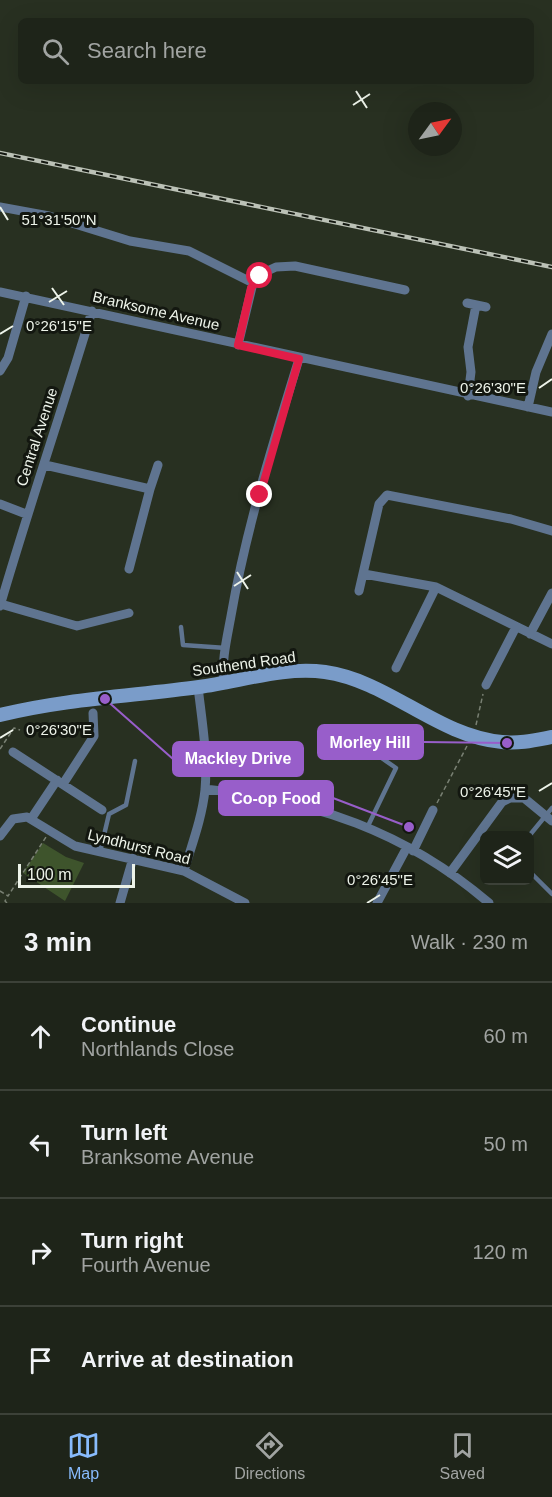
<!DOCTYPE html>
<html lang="en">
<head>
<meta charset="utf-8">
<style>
	body { margin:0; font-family:Helvetica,sans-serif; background:#262c22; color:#f1f3f6 }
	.controls { position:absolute; right:18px; bottom:18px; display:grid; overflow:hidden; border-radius:9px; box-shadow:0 6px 24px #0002 }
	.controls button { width:54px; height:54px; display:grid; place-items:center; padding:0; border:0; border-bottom:2px solid #3c4138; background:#1e2419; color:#f1f3f6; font:30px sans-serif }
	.compass { position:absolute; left:408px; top:102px; width:54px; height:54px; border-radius:50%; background:#1e2419; box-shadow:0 6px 24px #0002; rotate:57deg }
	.scale { position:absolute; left:18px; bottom:15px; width:117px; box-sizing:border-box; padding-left:6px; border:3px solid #edf3e9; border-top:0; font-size:16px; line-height:21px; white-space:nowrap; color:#edf3e9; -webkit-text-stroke:4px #131710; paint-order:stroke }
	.stop { position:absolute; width:18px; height:18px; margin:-14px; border:4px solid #e11d48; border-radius:50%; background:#fff }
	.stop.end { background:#e11d48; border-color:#fff; box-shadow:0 2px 6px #0008 }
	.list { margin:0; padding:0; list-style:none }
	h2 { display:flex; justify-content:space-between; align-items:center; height:78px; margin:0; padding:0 24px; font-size:26px }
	h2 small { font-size:20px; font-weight:400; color:#a1a4a2 }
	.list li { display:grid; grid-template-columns:39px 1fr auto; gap:18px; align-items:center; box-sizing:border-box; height:108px; padding:0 24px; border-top:2px solid #3c4138 }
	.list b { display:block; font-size:22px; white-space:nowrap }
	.list p { margin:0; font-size:20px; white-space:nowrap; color:#a1a4a2 }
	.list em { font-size:20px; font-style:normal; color:#a1a4a2 }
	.icon { flex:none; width:33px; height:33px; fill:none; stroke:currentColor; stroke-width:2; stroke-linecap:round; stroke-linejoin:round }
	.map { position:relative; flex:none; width:552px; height:903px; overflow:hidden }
	.search { position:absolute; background:#1e2419; box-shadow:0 6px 24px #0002; left:18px; right:18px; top:18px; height:66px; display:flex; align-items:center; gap:15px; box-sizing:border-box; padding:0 21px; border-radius:9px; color:#a1a4a2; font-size:22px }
	.sheet { height:510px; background:#1e2419 }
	nav { display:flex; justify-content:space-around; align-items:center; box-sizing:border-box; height:84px; border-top:2px solid #3c4138; background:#1e2419; font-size:16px; color:#a1a4a2 }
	nav a { display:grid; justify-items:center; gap:3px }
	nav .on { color:#88bbfc }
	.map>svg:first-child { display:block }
	.green { fill:#3e542c }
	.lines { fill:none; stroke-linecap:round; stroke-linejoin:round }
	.path { stroke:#798073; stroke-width:1.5; stroke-dasharray:4.5 3; stroke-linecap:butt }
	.lane { stroke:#5f7490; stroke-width:4.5 }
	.street { stroke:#5f7490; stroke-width:9 }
	.secondary { stroke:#7a9cc9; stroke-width:14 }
	.rail-casing { stroke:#bbc1b6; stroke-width:4.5 }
	.rail { stroke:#131710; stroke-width:2; stroke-dasharray:7; stroke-linecap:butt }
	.route { stroke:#e11d48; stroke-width:8 }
	.ticks { fill:none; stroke:#edf3e9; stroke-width:2 }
	.labels { text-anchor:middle; stroke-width:6; stroke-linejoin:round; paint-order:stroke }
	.street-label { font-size:15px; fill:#edf3e9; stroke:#131710 }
	.ticks-label { font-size:15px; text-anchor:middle; fill:#edf3e9; stroke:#131710; stroke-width:6; stroke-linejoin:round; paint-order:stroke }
	.leader { fill:none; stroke:#985eca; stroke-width:2 }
	.callout-dot { fill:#985eca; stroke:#131710; stroke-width:2 }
	.callout { fill:#985eca; stroke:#985eca; stroke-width:2 }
	.callout-label { font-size:16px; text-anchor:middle; font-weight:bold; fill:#fff }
</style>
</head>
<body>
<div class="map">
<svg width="552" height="903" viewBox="0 0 552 903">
	<rect width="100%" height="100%" fill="#283021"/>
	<path class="green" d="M43,843L66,857L84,863L65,901L23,873Z"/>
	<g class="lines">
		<path class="path" d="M476,725L483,694
			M0,749L14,728L20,730
			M437,803L467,746
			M0,891L8,896L46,837
			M7,903L5,901L7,897"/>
		<path class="lane" d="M181,627L183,645L226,648
			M367,828L396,768L383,759
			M529,836L552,808
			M100,852L109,814L126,805L135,761
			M530,872L552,894"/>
		<path class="street" d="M0,207L49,216L130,241L189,251L253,283
			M0,292L552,412
			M467,303L486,307
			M238,345L253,283L263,273L276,267L295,266L405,290
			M0,371L8,358L26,296
			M468,396L471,372L468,347L476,305
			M528,407L536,372L552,334
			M45,465L150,489L129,569
			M150,489L158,465
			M0,504L26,514
			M364,574L436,587L552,644
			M359,591L379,504L387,495L511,519L552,531
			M1,604L77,626L129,613
			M0,606C29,507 62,410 92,311
			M530,634L552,593
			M396,668L436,587
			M224,684C221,662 227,638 231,616C246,529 273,443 299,359
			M486,685L516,627
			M13,752L102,810
			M63,784L94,736L93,713
			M205,789C313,800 405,831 489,903
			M31,819L57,780
			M0,836L13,819L27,817L75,846L184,871L245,903
			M413,851L433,810
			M184,871C192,844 202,818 205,790C208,756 202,721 198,687
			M450,873L502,802L510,798H524L552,821
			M120,903L133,858
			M377,903L407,847"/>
		<path class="secondary" d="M0,715C65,699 132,696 199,687C239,682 284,666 325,672C389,681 437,736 502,742C519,744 536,740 552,737"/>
		<defs>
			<path id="rail" d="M0,153L552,267"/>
		</defs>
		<use href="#rail" class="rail-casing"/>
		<use href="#rail" class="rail"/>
	</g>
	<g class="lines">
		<path class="route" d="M260,276L251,288L238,345L299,359L260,495"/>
	</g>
	<path class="ticks" d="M356,91L367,108M353,105L370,94M0,207L8,220M52,288L64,305M49,302L67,291M0,334L13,326M539,388L552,379M237,572L248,589M234,586L251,575M0,738L13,730M539,791L552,783M367,903L380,895"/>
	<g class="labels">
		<g class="street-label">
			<text transform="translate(156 311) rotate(13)" y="5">Branksome Avenue</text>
			<text transform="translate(37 437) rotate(-72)" y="5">Central Avenue</text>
			<text transform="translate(244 664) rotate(-8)" y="5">Southend Road</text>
			<text transform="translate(139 847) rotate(14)" y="5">Lyndhurst Road</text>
		</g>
	</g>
	<g class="ticks-label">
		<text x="59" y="225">51°31'50"N</text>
		<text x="59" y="331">0°26'15"E</text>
		<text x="493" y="393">0°26'30"E</text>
		<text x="59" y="735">0°26'30"E</text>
		<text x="493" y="797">0°26'45"E</text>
		<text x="380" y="885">0°26'45"E</text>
	</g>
	<path class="leader" d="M507 743L423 742M105 699L173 759M409 827L333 798"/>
	<g class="callout-dot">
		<circle cx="507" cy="743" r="6"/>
		<circle cx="105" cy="699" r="6"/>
		<circle cx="409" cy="827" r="6"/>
	</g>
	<g class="callout">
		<rect x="318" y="725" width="105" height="34" rx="6"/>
		<rect x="173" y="742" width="130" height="34" rx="6"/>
		<rect x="219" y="781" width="114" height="34" rx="6"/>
	</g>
	<g class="callout-label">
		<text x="370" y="748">Morley Hill</text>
		<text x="238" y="764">Mackley Drive</text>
		<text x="276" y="804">Co-op Food</text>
	</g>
</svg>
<div class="controls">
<button><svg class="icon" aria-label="layers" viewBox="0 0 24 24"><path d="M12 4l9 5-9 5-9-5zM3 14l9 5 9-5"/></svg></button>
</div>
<svg class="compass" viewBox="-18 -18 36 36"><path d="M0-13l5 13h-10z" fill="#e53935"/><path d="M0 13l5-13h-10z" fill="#a1a4a2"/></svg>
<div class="scale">100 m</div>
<div class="stop" style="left:260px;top:276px"></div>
<div class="stop end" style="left:260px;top:495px"></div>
<div class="search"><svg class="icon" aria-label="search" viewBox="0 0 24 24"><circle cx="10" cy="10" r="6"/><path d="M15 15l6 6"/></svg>Search here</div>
</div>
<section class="sheet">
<h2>3 min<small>Walk · 230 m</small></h2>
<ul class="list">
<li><svg class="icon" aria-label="ahead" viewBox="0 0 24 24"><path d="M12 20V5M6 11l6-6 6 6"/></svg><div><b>Continue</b><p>Northlands Close</p></div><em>60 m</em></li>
<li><svg class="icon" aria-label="left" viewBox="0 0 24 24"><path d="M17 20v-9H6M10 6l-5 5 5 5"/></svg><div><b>Turn left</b><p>Branksome Avenue</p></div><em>50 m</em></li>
<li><svg class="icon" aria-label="right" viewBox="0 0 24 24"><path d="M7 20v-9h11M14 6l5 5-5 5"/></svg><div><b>Turn right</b><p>Fourth Avenue</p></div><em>120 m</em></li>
<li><svg class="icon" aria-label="arrive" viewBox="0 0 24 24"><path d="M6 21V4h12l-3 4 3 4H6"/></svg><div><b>Arrive at destination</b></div></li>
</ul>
</section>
<nav>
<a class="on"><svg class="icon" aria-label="map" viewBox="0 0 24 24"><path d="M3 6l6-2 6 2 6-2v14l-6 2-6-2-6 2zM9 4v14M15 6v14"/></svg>Map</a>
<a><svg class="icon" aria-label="directions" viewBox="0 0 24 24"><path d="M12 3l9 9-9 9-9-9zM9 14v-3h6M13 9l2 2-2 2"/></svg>Directions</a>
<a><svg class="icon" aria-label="saved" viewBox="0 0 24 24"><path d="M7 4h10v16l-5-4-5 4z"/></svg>Saved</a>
</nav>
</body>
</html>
